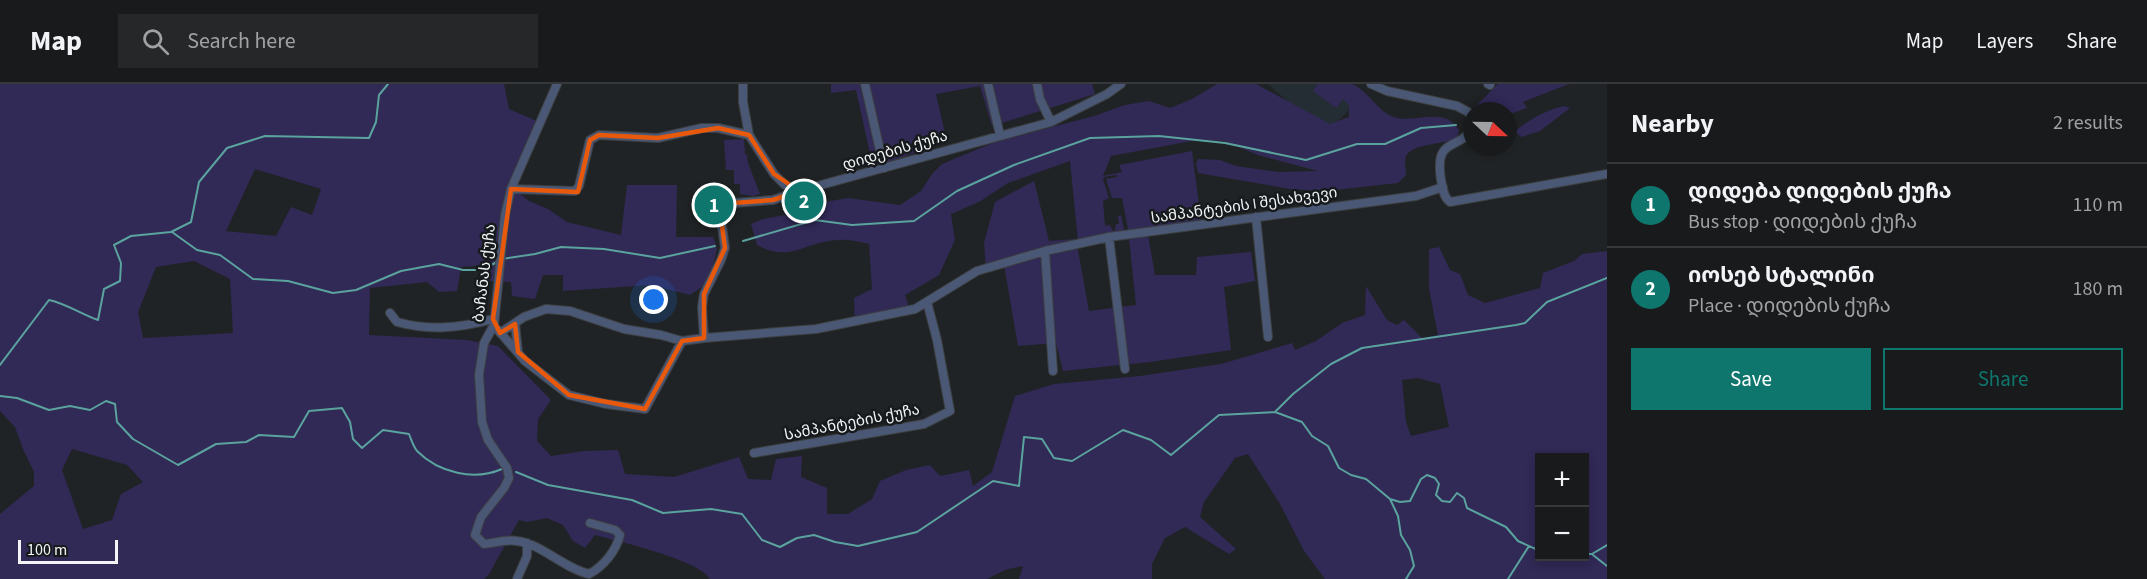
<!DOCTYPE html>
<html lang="en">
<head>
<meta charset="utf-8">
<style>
	body { margin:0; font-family:"Source Sans 3","Noto Sans Georgian",sans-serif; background:#252729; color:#f1f3f6 }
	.controls { position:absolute; right:18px; bottom:18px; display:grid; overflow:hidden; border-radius:0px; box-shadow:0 3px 9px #0003 }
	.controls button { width:54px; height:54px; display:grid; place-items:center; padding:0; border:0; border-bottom:2px solid #36383b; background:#181a1c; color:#f1f3f6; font:30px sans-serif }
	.compass { position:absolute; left:1463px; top:18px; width:54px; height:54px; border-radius:50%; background:#181a1c; box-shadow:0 3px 9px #0003; rotate:112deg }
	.scale { position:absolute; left:18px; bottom:15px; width:100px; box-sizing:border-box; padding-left:6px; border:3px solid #f1f3f4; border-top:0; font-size:16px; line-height:21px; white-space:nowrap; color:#f1f3f4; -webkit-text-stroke:4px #171a1c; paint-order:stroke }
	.you { position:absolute; left:654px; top:216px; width:21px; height:21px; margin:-15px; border:4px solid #fff; border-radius:50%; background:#1a73e8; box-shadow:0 0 0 9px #1a73e833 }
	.badge { display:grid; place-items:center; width:39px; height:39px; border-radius:50%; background:#0f766e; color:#fff; font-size:20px; font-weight:700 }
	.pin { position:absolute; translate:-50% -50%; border:3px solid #fff; box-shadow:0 2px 6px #0006 }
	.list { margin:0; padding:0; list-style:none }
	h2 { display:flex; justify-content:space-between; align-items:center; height:78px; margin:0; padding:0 24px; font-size:26px }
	h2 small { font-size:20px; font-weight:400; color:#9fa1a3 }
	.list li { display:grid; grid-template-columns:39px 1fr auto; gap:18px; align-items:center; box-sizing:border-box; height:84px; padding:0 24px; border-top:2px solid #36383b }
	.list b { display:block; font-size:22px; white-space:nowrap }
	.list p { margin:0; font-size:20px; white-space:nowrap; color:#9fa1a3 }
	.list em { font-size:20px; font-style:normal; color:#9fa1a3 }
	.actions { display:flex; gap:12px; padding:18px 24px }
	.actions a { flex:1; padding:14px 0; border:2px solid #0f766e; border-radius:0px; text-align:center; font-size:21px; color:#0f766e }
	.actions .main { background:#0f766e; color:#fff }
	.icon { flex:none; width:33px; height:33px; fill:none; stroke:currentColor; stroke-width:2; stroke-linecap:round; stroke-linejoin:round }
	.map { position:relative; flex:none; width:1607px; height:495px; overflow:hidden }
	header { display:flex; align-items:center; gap:36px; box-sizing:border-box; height:84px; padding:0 30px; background:#181a1c; border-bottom:2px solid #36383b }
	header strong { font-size:28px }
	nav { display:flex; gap:33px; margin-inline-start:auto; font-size:21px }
	.search { width:420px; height:54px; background:#252729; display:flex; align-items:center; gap:15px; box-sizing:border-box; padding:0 21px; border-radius:0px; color:#9fa1a3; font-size:22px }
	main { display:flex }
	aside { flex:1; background:#181a1c }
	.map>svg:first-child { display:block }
	.built { fill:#242d33 }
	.green { fill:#312956; fill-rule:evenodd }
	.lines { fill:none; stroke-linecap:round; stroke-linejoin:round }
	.stream { stroke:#5aa39e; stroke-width:2 }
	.minor-casing { stroke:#3d4042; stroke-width:10 }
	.minor { stroke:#4a5875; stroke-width:8 }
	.marked { fill:none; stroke:#e8590c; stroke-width:4.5; stroke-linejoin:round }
	.labels { text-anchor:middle; stroke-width:5; stroke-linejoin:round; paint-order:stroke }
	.street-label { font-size:15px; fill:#f1f3f4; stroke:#171a1c }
</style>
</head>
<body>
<header>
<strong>Map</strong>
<div class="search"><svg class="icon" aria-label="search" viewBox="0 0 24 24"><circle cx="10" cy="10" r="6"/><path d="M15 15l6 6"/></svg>Search here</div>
<nav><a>Map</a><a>Layers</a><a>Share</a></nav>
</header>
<main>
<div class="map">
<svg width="1607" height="495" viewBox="0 0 1607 495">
	<rect width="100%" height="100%" fill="#202325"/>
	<path class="built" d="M1268,0H1336L1351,24L1333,42L1314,40Z"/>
	<path class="green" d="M0,0H504L509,25L539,38L516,82L509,101L529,117L548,125L567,138L621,151L627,101H677L676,153H713L717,165L709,198L690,211L651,201L563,207V191H543L535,215L512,212L511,198L487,197V181L461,183L457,207L439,208L427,198L370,204L369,251L467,256L498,262L551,316L538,335L537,357L551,372L584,367L618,366L625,390L674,393L739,373L748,395L771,396L776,375L802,372L801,393L827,404V430H848L872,415L880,397L906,386L930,381L940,392L969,386L973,402L992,388L1015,312L1054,300L1140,292L1221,280L1292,259L1295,266L1316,257L1342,239L1365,231L1366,202L1387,236L1397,241L1404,236L1422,254L1438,251L1429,205V165L1439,163L1450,186L1460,190L1468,211L1485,219L1540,204L1543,189L1574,177L1582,170L1607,167V495H1325L1304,467L1280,420L1248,370L1235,374L1204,418L1200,433L1236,465L1229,470L1185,443L1165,454L1152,480V495H1019L1023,482L1005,486L987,495H710C700,476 617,457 595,451L585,464L573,457L563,441L547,434L527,438L519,436L489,490L484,495H0V430L34,402V388L23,365L15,343L0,327ZM255,85L321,105L312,131L291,123L276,152L226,147ZM194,177L230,195L233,249L143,254L138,228L156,183ZM1418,294L1440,300L1449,343L1411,352L1406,338L1402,296ZM72,365L127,381L143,398L121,410L112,436L83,445L62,386ZM1540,374H1584V472H1540Z
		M831,0H1092L1095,10L992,42L980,2L936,10L947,58L873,83L856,6L831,9Z
		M1217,0H1256L1330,40L1349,33V21L1343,15L1336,24L1313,7L1318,0C1327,0 1342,0 1351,0C1367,5 1376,25 1391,32C1412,42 1443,20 1459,46L1457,56C1444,59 1412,60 1406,72C1404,77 1406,85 1406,91L1398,99L1325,107L1290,105L1198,89L1196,80L1198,75L1220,76L1236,82L1278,88L1318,87L1258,71L1224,57L1197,56L1111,72L1103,92L1122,88L1119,81L1192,67L1201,136L1147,145L1155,191H1196L1197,173L1251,168L1255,197L1224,203L1231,266L1150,278L1063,287L1056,259L1018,262L1004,181L986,187L984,159L995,118L1034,97L1049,157L1076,155L1089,227L1136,221L1128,145L1122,114H1112L1106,95L1117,93V91L1104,93L1103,95L1109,114L1103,117L1105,142L1110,141L1113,147L1115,146L1116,140H1119L1118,132L1121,131L1124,145L1123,148L1078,157L1070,77L1008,99L979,118L951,130L955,156L939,191L905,211L910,227L855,242L854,214L872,205L869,160C860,158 849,155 840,156C806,156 791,180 757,161L751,140L763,135L785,131L830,117L848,114L900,121L921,107L932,90L942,80L995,58L1094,32L1125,21L1149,17L1170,24L1192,15Z
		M1498,0H1569L1523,18L1527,24L1513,29H1508V27L1472,26Z
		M1564,22L1570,24L1540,47L1522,53L1514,48C1530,35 1544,27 1564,22Z
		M744,55L745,70L747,71L748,79L760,110L753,112L740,110V100H734V86H726L724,56Z"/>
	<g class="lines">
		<path class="stream" d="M172,148L197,166L220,171L253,195L288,197L333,209L356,206L401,187L439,180L463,186H482L497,178
			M743,157L815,136L852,141L914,137L957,107L1014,81L1090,54L1159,52L1225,59L1306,76L1357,60H1385L1421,44L1456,41
			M502,175L535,170L561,163L604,165L660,174L715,162
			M0,281L49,216C67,220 81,230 98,236L104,205L120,197L121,179L114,161L131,152L171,148L191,138L199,98L227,64L265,52L369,54L376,38L379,11L388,0
			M0,312L17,314L49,326L70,322L90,326L106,317L115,320L117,338L133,355L178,381L216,360L246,358L259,351L294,353L309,327L342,324L350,338L353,355L362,364L383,346L409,350C411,355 413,362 417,367C439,389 474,397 502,385
			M1275,328L1293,310L1331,280L1362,264L1516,241L1525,239L1547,218L1607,194
			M516,388L548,401L632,416L663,429L711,425L742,430L762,456L780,463L797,454L814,451L835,458L858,462L917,448L993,397L1019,402L1024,353L1042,355L1054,374L1072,377L1123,346L1151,356L1171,371L1219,331L1275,328L1302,338L1312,352L1328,362L1339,384L1351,391L1366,395L1390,415L1400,418L1410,417L1421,395L1427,391L1435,394L1439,400L1436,411L1442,417L1450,418L1457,409L1464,414L1467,424L1506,443L1518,457L1540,467
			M1390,415L1398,432L1401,451L1410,466L1414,482L1406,495
			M1584,470H1592L1607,461
			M1593,471L1607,482
			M1508,495L1529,462"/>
		<defs>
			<path id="minor" d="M557,0L511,105L505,131L494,241L484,259L479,291L482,338L488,356L507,384L509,394L504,404L481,433L475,451L484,460C495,459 506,455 517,457C542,460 563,484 589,490C603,483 616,467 620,451L615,446L590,439
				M743,0V18L749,51L774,90L785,101L799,107
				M865,0L884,84
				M988,0L1000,51
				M1037,0L1040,15L1051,38
				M1371,0L1387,7L1457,22L1468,28L1472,33
				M1488,0L1490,1
				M1472,44C1459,68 1434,51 1441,96C1443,104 1443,113 1450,118L1607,90
				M511,105L575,107L579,102L590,56L599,51L658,54L702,44H718L749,51
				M1256,133L1268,253
				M1109,153L1125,285
				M1045,167L1053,287
				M390,229L397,238C430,247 460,244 493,235
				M515,240L518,268
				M498,246L525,277L569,311L606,320L645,325L682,257
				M500,249L524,233L546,225L570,227L624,245L661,251L682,257L704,254L816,245L915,225L977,187L1045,167L1109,153L1416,112L1443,103
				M704,254L702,223L704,210L721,176L725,164L720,127L727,121L734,119L773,116L799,107L1051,38L1107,10L1121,0
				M754,369L924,340L950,327L937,256L927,218
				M517,495L527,472V459"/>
		</defs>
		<use href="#minor" class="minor-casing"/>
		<use href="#minor" class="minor"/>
	</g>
	<path class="marked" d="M718,44L749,51L774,90L799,107L773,116L734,119L720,127L725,164L704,210V254L682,257L645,325L569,311L518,268L515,240L500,249L493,235L511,105L578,108L590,56L599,51L658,54Z"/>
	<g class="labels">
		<g class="street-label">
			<text transform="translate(895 66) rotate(-16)" y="5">დიდების ქუჩა</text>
			<text transform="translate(1244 121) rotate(-8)" y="5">სამპანტების I შესახვევი</text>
			<text transform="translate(484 189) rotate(-83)" y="5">ბაჩანას ქუჩა</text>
			<text transform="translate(852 338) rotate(-11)" y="5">სამპანტების ქუჩა</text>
		</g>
	</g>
</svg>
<div class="controls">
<button>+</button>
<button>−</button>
</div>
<svg class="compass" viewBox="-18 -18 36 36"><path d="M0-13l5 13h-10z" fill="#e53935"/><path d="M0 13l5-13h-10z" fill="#9fa1a3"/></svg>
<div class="scale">100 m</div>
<div class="you"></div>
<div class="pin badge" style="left:714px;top:121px">1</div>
<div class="pin badge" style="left:804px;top:117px">2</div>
</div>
<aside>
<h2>Nearby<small>2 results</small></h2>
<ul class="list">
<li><span class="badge">1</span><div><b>დიდება დიდების ქუჩა</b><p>Bus stop · დიდების ქუჩა</p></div><em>110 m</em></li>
<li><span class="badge">2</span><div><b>იოსებ სტალინი</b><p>Place · დიდების ქუჩა</p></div><em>180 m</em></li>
</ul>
<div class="actions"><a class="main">Save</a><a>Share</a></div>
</aside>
</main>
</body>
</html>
